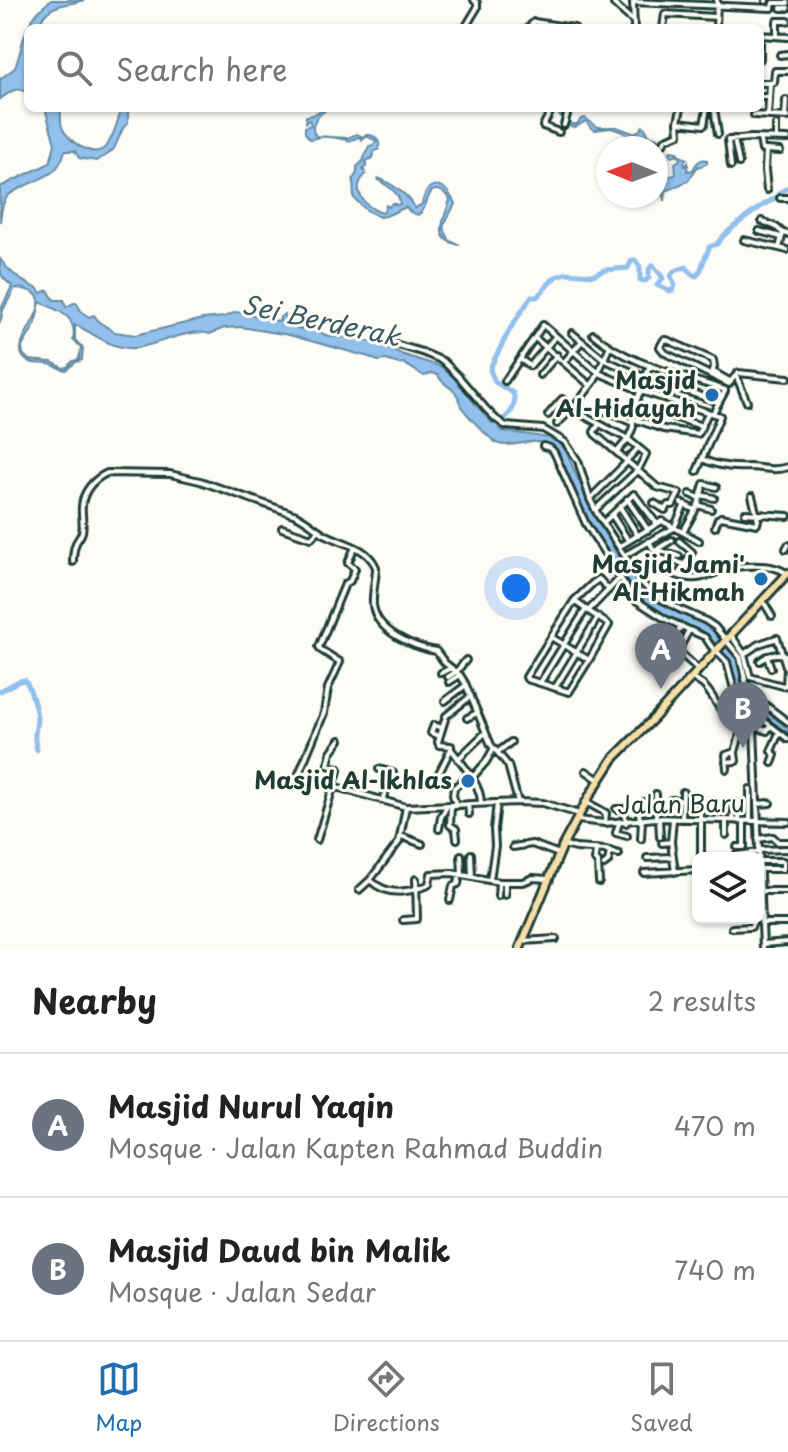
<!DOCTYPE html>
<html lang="en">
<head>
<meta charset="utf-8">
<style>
	body { margin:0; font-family:"Playpen Sans",sans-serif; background:#f2f2f2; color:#222 }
	.controls { position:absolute; right:24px; bottom:24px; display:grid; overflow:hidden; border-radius:12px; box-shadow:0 2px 6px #0004 }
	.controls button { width:72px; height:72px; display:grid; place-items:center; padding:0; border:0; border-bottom:2px solid #e0e0e0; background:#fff; color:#222; font:40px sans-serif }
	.compass { position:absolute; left:596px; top:136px; width:72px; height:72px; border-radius:50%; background:#fff; box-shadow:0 2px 6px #0004; rotate:271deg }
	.you { position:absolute; left:516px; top:588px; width:28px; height:28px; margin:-20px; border:6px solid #fff; border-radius:50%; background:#1a73e8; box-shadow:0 0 0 12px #1a73e833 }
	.badge { display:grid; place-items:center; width:52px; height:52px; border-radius:50%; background:#1f6fb2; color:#fff; font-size:26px; font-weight:700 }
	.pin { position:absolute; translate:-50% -66px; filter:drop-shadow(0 2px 4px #0008) }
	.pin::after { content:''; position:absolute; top:42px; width:28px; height:24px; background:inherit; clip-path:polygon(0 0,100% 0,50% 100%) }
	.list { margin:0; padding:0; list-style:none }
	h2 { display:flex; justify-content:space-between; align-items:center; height:104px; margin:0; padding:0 32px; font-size:34px }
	h2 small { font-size:26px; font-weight:400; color:#767676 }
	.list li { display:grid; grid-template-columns:52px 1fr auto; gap:24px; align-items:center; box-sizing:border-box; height:144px; padding:0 32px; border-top:2px solid #e0e0e0 }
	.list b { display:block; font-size:30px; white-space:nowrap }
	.list p { margin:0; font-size:26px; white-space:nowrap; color:#767676 }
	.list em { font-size:26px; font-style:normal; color:#767676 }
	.icon { flex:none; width:44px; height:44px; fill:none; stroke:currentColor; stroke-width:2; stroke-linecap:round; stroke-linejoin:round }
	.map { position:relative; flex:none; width:788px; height:948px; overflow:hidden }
	.search { position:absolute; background:#fff; box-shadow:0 2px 6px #0004; left:24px; right:24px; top:24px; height:88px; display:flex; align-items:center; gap:20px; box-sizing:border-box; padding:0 28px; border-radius:12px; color:#767676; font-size:30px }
	.sheet { height:392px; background:#fff }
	nav { display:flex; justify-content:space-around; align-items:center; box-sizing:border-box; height:112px; border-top:2px solid #e0e0e0; background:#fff; font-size:22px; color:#767676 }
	nav a { display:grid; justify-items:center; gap:4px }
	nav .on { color:#1f6fb2 }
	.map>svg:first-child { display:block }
	.water { fill:#92c0ec; stroke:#648ca2; stroke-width:2; fill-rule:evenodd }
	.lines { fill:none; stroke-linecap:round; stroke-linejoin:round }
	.river { stroke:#92c0ec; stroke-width:5 }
	.minor-casing { stroke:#1f3d34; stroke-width:10 }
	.major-casing { stroke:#1f3d34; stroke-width:12 }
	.minor { stroke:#fdfcf7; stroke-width:4 }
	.major { stroke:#f8deab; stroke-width:6 }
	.poi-dot { fill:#1f6fb2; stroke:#fdfcf7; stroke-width:3 }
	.labels { text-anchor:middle; stroke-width:6; stroke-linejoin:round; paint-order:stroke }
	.poi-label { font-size:24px; font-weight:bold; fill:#1f3d34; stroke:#fdfcf7; text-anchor:end }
	.street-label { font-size:24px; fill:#1f3d34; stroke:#fdfcf7 }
	.water-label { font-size:26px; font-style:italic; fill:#3c5e62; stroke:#fdfcf7 }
</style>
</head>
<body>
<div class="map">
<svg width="788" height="948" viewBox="0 0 788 948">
	<rect width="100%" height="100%" fill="#fdfcf7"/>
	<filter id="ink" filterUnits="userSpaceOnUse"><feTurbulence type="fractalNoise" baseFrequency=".0125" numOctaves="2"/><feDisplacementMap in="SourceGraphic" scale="16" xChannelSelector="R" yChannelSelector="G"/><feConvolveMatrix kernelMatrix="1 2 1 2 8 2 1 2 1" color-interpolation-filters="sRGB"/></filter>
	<g filter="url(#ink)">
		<path class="water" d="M51,0H85C61,7 50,1 36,28H28V58L25,78L28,80V93C15,85 11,92 0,99V79L15,68C26,37 22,23 51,0Z
			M45,108H61C61,114 60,122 62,127C66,139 90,158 103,149C112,143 119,118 121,108H128V123L123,128L114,149L107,155L96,161L79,158L75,151H65C57,177 45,175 23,187C17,190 11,192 7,197C1,204 1,214 0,222V187L50,163L55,144Z
			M324,108H329C320,113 307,126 316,136L347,138L357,134L363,137L366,134C376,136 380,138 379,149L374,152L373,158L366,161V167L363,169L366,174C349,190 365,207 382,213L384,212L386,205L389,207L392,203L397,205L400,204C400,192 387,186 378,180V178C391,183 410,196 415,208L422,204C428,176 446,183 455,204L443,227L450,241L460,245C429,240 446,217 450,199C445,193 440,188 432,191C425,199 427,210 418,215L410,212L406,207L386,216L379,217L365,209L354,198L353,179L357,173V167L363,161L369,146L373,145L377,141L366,136L362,140L359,137L349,141C344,139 326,136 321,137C317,137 314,139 310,139L305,133V127L311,125L309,120L306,122V116L313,115Z
			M553,108H556L572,124H577L581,119L585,118L598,127H617L633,133L639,131L643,126L645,128L649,136L658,138V140L654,148H648L654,143L645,135L642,138L643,141L640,148H637L640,140L635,136L629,137L623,132L611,128L595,130L591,128L586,121L575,127L569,126Z
			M671,151L677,152L680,156L687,159L684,162L685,166L688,163L687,171L693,170C695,164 700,158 707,160V163L701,167L698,166L688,181L666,191L665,201L662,193V183L659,181L656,182V174C663,178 669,178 676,174L675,163L680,160L677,154L672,157L670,153Z
			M0,259C8,270 18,279 30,285C42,292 32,282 41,293L48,290L54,300H64L66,307L76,302C80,309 81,313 89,317L94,315L99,322L115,332L135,335L203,319L224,317L236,312L258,316L278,321H280V317L285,314V321L299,329L310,328L328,336L353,337L363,341L377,342L401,354L442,367L453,377L491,422L503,431L550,438L562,445L567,453L592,512L626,569L650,599L688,615L707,625L731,649L739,660L741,684L746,695L788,729V738L753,708L746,706L742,701L733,685V674L728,659L711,639L700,631L656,611L635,598L590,528L553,448C533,434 516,449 499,444C492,442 468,416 463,409C460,404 459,397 455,392C449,385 441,384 438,375L432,373L424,376L403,363L399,364L386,360L378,361L369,357L289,335L241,327L224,328L210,334C190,327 156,346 135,348C110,350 95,333 75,325V340L83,348L82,360L76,362L66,370C60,369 54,365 48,364C40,363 29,365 23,357C9,337 72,292 15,288L3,310L0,323L2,307L12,286C0,276 0,275 0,259ZM40,302C57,310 78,315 73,340L81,347L79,359L73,361L67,367L63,368L52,362L29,360L23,354L22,347L35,325Z"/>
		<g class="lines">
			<path class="river" d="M493,428C505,418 519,410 513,393L495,382L490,370L492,364L510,329L531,297H537L555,277L567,273L593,275L605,270L628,268L632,260H635L640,267V280L645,281L649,278V269L653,265L663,278L657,285L667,290L672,291L675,286L671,276L674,271L686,267L692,274L696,276C703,270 701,267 704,260C706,255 708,253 709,247L717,244C724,231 760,207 773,199C779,195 781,190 788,188
				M0,691L19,681L25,680C30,686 36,709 37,717C37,730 32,735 37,750"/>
			<defs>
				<path id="minor" d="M766,0V1
					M633,2L772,8L773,3H788
					M633,2L634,28
					M614,4L633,21
					M781,8H788
					M465,28L477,8V3L474,0
					M528,28L534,22L574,28
					M663,28L665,14L716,17
					M716,28L717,0
					M760,35L788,37
					M777,36V21H788
					M780,55L788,54
					M760,59V35
					M760,83H770L768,116
					M770,83L774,82L775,71H788
					M760,97H769
					M714,108L718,134
					M552,109L543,126L559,132
					M754,115L788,117
					M785,117L786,100
					M678,122L704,125L707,108
					M564,125L569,108
					M776,125V139
					M734,139L739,163
					M760,139L762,150H766L765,170L767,190
					M766,150L780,151
					M658,151L666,139L679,134L678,122L681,108
					M731,166L728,140L751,138L788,139
					M780,198H788
					M762,221L776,227L783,233
					M759,231L781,237
					M744,240L779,248L783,233L788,234
					M779,248L787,250
					M572,333L605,360L646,378L719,402
					M593,334C629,365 681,375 725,390
					M535,338L590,385
					M391,343L422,352L443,361L459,377L486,409L496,419L506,426L543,429L565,442L578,461L590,499L598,515L643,584L654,595L679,609L706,621L715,627L740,657L748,692L788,722
					M520,359L530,366L555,337
					M564,362L582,341
					M712,371L731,382
					M540,375L557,355
					M710,375L714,367L713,360L667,340H664L660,347L665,353L729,384
					M736,375L747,402
					M505,381L543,325L599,373L641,391L720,416L702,459
					M729,383L738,373L788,378
					M635,405L702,426
					M600,409L633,423
					M713,413L725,391
					M548,415L562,399L577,412L628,439L646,454L638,470L595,510
					M634,419L664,429L698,434L708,413
					M557,424L575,406L595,380L609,348
					M599,424L594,432L595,434L657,487L679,493L673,505H668L665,510L654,503
					M543,446L550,448L554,452L586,524L634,599L665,619L705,637L711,646L727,662L735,693L741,703L788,739
					M617,452L628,439L633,427L632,417L635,405L650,365
					M626,461L638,448
					M697,471L702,459C717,466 732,468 748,467C762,467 773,472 788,467
					M690,494L700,498
					M701,495L714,498
					M590,499L627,462
					M627,499L648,530
					M681,503L695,510
					M698,505L711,509
					M620,507L638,536
					M745,513L788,516
					M612,515L628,540
					M603,523L634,494L657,524
					M715,527L718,519L721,517L757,524L758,520L752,496
					M282,528L311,538L319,530
					M683,532L698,505L704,484L716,487
					M649,541L653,549L679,556
					M620,546L662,521L699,541
					M355,547L348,563L355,569L350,581L345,584L319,647L321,650L340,662L328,688L324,713L298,776L406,807L518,802L543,803L579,814
					M659,548L672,540
					M786,549L788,545
					M625,555L674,528L685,504
					M674,560L685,565
					M73,562C73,556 74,548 76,543C78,539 81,536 82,532C84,523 81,515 82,506C83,491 94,479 107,473L170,474L200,481L296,515C306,520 314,527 323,533C342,544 366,545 376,567C376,579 372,592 373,605C376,632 414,647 436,651L445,663L460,675L465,683L491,745L508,765L518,802
					M636,572C659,557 673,581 696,578C704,578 712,574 720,571C736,565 774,562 787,574
					M678,575L692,552L679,541
					M593,583L599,579L609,590
					M763,601L772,616
					M586,609L540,683L527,679L526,677L574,601L593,583
					M588,611L620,578
					M689,630L678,651L698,669
					M731,635L744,654L750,677L783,686L786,685L787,669L777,638L759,644L744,654
					M551,637L589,660L609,625L574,601
					M767,656L771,668
					M657,661L681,627
					M760,661C769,654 777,652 788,656
					M441,673L451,668
					M448,677L457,671L466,660
					M691,677C695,680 699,682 703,685C713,694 717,709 729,718C737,724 746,723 754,728L763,948
					M449,682L460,675
					M540,683L569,692L589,660
					M555,688L598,617
					M471,696L446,716L438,742L439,745L451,746V749C462,764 481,784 481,803
					M445,701L466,685
					M467,718L477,713
					M754,726L767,731L770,726
					M439,736L431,733L434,725L442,728
					M498,752L511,742
					M458,759L485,733
					M726,762L736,761L735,753
					M772,763L775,755L771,751L779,733
					M379,769L393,773L383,799
					M727,769L726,755L735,752L743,724
					M586,771L599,780
					M438,775L451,749
					M472,778L486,762L494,748
					M750,789V821
					M671,800H682
					M586,802L606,813L605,823
					M468,804L469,814
					M757,804L770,803
					M451,806L450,825L456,829L457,839
					M456,806L453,795L454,788L462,781L468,773
					M616,809H624L626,823
					M656,818V794
					M659,818L660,837
					M673,819L671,842L675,872
					M682,819L683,792
					M700,819V805
					M701,819V858
					M578,820L605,823L656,818L788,822
					M726,820V835
					M733,820L735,803
					M640,821L639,812L644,808V802
					M739,821L740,807
					M619,823L616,833L627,836
					M439,829L441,817L447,806
					M401,836L422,844
					M641,839L642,820
					M758,839L773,837L778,842H788
					M317,840L338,771V768L328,765L331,752L340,740
					M662,843L671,842
					M563,845L576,848L606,850L619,854
					M513,847L532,844L559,854
					M737,847H744V821
					M596,849L595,860L598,862L599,882
					M758,850L788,849
					M471,854L472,876
					M461,855L462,874
					M736,855L759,852
					M647,858L672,857
					M758,861H783V869H759
					M604,865L608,862L610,851
					M644,873L698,870
					M370,880C387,896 405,893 426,886L429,884L431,874L452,873L499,882H523L533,878L548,879
					M490,880L495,846L494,829L497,803
					M505,882V895
					M359,890L370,880L399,842L406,807
					M760,891H788
					M498,896L499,882
					M450,900L453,886L458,884L460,874
					M403,920L417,919L416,879
					M761,923H788
					M732,928L751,927L754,920L761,919
					M522,941L556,939
					M763,944L788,942"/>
				<path id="major" d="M520,948L563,845L590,795L613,759L654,718L788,573"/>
			</defs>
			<use href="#minor" class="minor-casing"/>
			<use href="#major" class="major-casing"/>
			<use href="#minor" class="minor"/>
			<use href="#major" class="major"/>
		</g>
	</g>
	<g class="poi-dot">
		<circle cx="712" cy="395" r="8"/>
		<circle cx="761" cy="579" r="8"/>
		<circle cx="468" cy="781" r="8"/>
	</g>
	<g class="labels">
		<g class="poi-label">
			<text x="696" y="389">Masjid<tspan x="696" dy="28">Al-Hidayah</tspan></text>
			<text x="745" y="573">Masjid Jami'<tspan x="745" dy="28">Al-Hikmah</tspan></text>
			<text x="452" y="789">Masjid Al-Ikhlas</text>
		</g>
		<g class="street-label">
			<text transform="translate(681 805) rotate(-1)" y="8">Jalan Baru</text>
		</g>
		<g class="water-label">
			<text transform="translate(321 321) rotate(12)" y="9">Sei Berderak</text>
		</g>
	</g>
</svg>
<div class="controls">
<button><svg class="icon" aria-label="layers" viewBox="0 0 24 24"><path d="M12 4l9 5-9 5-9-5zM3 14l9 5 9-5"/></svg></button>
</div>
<svg class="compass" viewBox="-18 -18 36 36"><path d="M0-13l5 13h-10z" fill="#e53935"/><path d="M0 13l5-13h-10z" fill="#767676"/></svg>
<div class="you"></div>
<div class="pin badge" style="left:661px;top:689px;background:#6b7280">A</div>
<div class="pin badge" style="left:743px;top:748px;background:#6b7280">B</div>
<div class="search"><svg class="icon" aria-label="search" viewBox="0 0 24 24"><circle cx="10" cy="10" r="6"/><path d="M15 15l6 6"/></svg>Search here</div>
</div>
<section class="sheet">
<h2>Nearby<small>2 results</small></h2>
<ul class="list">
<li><span class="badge" style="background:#6b7280">A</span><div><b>Masjid Nurul Yaqin</b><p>Mosque · Jalan Kapten Rahmad Buddin</p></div><em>470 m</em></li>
<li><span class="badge" style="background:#6b7280">B</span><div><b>Masjid Daud bin Malik</b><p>Mosque · Jalan Sedar</p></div><em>740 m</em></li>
</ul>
</section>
<nav>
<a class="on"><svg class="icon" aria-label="map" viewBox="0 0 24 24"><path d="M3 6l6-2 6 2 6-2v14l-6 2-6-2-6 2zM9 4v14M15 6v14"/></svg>Map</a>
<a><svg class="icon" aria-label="directions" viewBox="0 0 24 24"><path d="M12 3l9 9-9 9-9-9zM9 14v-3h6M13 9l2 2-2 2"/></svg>Directions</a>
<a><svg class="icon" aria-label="saved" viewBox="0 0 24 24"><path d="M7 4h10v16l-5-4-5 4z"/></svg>Saved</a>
</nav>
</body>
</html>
